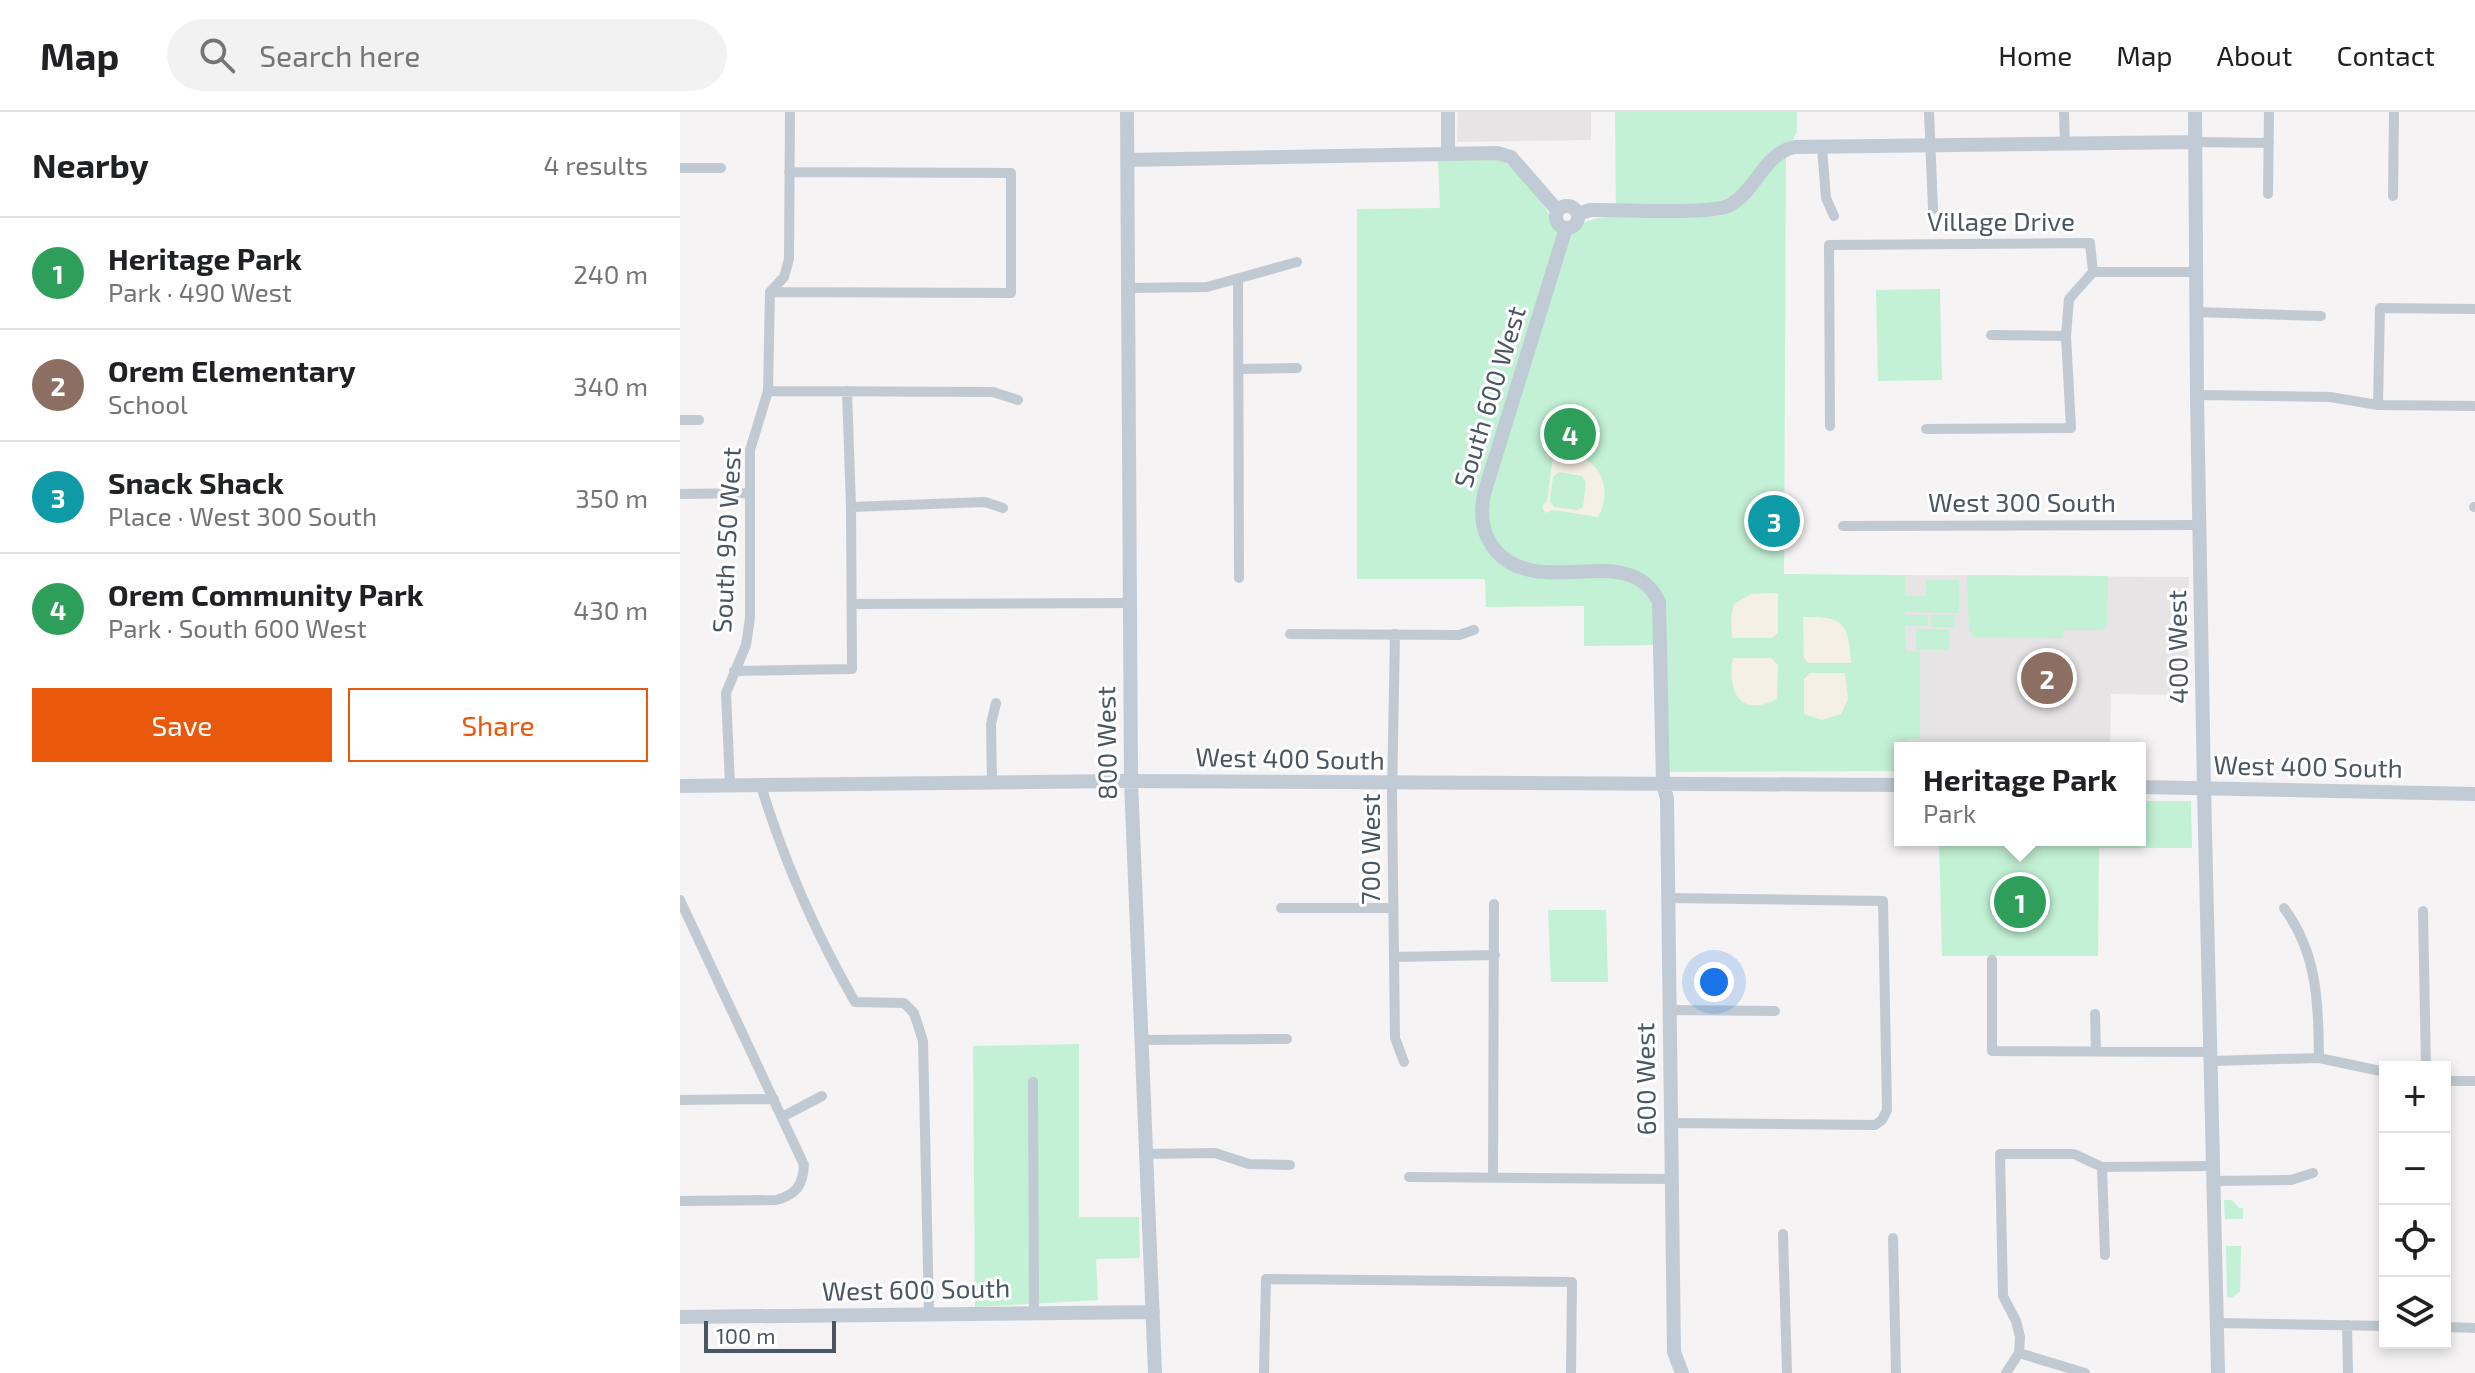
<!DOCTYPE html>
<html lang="en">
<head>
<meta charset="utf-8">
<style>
	body { margin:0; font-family:"Exo 2",sans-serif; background:#f2f2f2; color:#202124 }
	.controls { position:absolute; right:24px; bottom:24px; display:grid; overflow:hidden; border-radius:0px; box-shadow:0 4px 12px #0003 }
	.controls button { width:72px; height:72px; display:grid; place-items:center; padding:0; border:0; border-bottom:2px solid #e0e0e0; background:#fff; color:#202124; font:40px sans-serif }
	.scale { position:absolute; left:24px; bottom:20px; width:132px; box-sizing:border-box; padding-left:8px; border:4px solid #4a5661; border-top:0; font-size:22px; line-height:28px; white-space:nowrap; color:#4a5661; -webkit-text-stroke:6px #fff; paint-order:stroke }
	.you { position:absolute; left:1034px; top:870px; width:28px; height:28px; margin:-20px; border:6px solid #fff; border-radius:50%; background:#1a73e8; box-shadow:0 0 0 12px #1a73e833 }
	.badge { display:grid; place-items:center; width:52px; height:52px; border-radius:50%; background:#ea580c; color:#fff; font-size:26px; font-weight:700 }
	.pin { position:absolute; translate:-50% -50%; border:4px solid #fff; box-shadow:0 2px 8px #0006 }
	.popup { position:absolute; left:1214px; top:630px; width:252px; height:104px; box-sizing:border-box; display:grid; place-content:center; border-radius:0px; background:#fff; filter:drop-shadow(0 2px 6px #0005); font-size:26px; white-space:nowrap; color:#757577 }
	.popup b { font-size:30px; color:#202124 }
	.popup::after { content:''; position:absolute; left:50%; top:100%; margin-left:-16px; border:16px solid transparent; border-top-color:#fff }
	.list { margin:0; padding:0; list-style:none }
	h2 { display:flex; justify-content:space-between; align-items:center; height:104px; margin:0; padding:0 32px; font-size:34px }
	h2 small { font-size:26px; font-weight:400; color:#757577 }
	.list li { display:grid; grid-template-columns:52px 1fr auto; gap:24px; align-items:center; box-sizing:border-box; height:112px; padding:0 32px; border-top:2px solid #e0e0e0 }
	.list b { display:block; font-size:30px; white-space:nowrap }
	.list p { margin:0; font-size:26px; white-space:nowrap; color:#757577 }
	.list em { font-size:26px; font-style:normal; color:#757577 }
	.actions { display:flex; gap:16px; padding:24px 32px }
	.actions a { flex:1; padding:18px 0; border:2px solid #ea580c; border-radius:0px; text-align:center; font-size:28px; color:#ea580c }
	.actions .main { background:#ea580c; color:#fff }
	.icon { flex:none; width:44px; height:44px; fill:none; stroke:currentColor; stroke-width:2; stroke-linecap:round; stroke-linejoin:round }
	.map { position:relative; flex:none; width:1795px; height:1261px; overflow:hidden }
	header { display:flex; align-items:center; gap:48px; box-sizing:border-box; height:112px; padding:0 40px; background:#fff; border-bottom:2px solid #e0e0e0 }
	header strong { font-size:38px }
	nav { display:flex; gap:44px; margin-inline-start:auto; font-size:28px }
	.search { width:560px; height:72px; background:#f2f2f2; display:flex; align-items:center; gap:20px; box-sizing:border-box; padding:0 28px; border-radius:44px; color:#757577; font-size:30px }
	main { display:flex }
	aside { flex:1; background:#fff }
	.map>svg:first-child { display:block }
	.education { fill:#e6e4e5 }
	.green { fill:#c3f1d5 }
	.sand { fill:#f5f0e5; fill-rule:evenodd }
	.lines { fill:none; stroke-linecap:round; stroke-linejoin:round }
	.street { stroke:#c1cad2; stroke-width:10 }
	.secondary { stroke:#c1cbd6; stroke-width:14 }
	.labels { text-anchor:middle; stroke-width:6; stroke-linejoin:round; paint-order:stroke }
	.street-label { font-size:26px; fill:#4a5661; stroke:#fff }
</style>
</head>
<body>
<header>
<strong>Map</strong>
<div class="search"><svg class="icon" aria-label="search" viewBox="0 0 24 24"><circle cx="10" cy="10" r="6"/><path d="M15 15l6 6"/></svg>Search here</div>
<nav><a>Home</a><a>Map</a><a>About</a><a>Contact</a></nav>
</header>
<main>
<aside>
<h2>Nearby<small>4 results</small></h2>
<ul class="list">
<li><span class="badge" style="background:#2e9e5b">1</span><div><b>Heritage Park</b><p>Park · 490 West</p></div><em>240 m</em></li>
<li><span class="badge" style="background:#8d6e63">2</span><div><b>Orem Elementary</b><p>School</p></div><em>340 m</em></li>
<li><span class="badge" style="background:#0f9aa8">3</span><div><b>Snack Shack</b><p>Place · West 300 South</p></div><em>350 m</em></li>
<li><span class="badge" style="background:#2e9e5b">4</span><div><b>Orem Community Park</b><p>Park · South 600 West</p></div><em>430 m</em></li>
</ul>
<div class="actions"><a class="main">Save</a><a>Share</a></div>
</aside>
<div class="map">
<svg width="1795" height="1261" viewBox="0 0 1795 1261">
	<rect width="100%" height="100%" fill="#f5f3f3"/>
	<path class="education" d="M778,0H911V28L777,30Z
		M1225,463L1509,465L1508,583L1431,582L1430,636H1226Z"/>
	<path class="green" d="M935,0H1117V19L1106,42L1104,462L1225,463V484H1246V468H1279V501L1225,500L1226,503H1248V514H1225L1226,539L1240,540V627H1227V636H1220V659L983,660L975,533L904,534V494L806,495L805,467H677V97L760,96L758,49C777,49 803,44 821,49C838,54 870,99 875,115L891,122C903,107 918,105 936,105Z
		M1260,177L1262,268L1198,269L1196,178Z
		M1287,463L1428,464L1427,514L1421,518H1384L1383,526L1295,525L1289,519Z
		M1251,503H1274L1275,515H1251Z
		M1236,517L1269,518V538H1236Z
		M1460,689H1511L1512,736H1419L1418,844H1262L1259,728H1460Z
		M868,798H926L928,870H871Z
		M399,932V1105H459L460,1146L416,1147L418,1188L295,1195L293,934Z
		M1544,1088H1552L1559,1096H1563V1107H1545Z
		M1546,1134H1561L1560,1180L1551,1186L1547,1185Z"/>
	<path class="sand" d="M886,342C920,344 934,377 918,405L873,398L866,401L863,397V393L867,389L873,345ZM879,360L902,364L906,370L903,395L898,398L874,395L870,389L873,365Z
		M1098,481V521L1091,526H1052L1051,506L1054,492L1071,482Z
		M1123,505C1163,504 1169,510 1171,551H1129L1124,546Z
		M1053,546H1091L1098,553L1097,587C1060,606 1047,580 1053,546Z
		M1130,561H1165L1168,587L1161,602L1142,608L1124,602V567Z"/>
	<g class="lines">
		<path class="street" d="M1249,0L1253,97
			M1384,0L1385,32
			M1515,30L1589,31
			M1142,36L1146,86L1154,104
			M0,56H41
			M1588,82L1589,0
			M1713,84L1714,0
			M1413,160H1516
			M558,167L559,466
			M448,176L527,175L617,150
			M90,180L331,181V61L109,60
			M1516,200L1641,204
			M1311,223L1386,224
			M560,257L617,256
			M88,279L313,280L338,288
			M1517,283L1650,285L1698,293L1795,294
			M1698,293L1700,196L1795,197
			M0,308H19
			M1150,314L1149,133L1410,131L1413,160
			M1246,317L1391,316L1386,224L1389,187L1413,160
			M0,382L70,381
			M171,395L305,390L323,396
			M1794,395H1795
			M1163,414L1520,413
			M172,492L450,491
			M610,522L779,523L794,518
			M715,522L712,684L715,926L724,950
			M54,559L172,557L171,395L167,279
			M312,669L311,612L316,591
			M50,673L46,581L66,533L70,506V338L88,279L90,180L104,165L109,147L110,0
			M81,674C104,749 136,822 175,890L224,891L234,901L243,929L249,1202
			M988,786L1203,789L1207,998L1202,1008L1195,1013L991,1011
			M0,788L124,1053C123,1073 116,1083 96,1088L0,1089
			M601,796H713
			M1604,796C1638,842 1638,891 1639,946
			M1743,799L1746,955
			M714,845L815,843
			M1312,848V939L1531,940
			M990,898L1095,899
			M1415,902L1416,939
			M462,928L607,927
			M1531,949L1639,946L1705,960
			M1765,969H1795
			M353,970L354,1201
			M0,988L94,987
			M102,1005L142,984
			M465,1042L535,1041L569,1052L610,1053
			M1422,1055L1425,1143
			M729,1065L991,1067
			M813,1065L814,792
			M1533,1069L1611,1068L1633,1061
			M1103,1122L1107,1261
			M1213,1126L1216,1261
			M1537,1211L1705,1214
			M1667,1213L1668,1261
			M1765,1215L1795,1216
			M1339,1241L1405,1261
			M584,1261L586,1167L892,1170L891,1261
			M1326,1261L1339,1241L1340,1225L1336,1209L1323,1184L1320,1042H1394L1422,1055L1533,1054"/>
		<path class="secondary" d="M447,0L451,669L475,1261
			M1515,0L1517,283L1524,677L1538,1261
			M768,42V0
			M448,48L817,41L831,45L878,99
			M876 105a11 11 0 1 1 22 0a11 11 0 1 1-22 0Z
			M898,102L910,98C937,97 1035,104 1052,92C1077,76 1085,41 1115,35L1515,30
			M886,116L804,382C800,405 802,423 817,440C861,488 950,427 979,490L983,671L987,687L994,1240L1002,1261
			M0,674L441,669L1220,673
			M1460,675L1795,682
			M0,1205L473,1200"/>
	</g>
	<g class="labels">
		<g class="street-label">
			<text x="1321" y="119">Village Drive</text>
			<text transform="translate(810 285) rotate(-73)" y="9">South 600 West</text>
			<text x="1342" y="400">West 300 South</text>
			<text transform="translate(47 428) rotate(-87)" y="9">South 950 West</text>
			<text transform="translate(1498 535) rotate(-91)" y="9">400 West</text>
			<text transform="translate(427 631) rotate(-91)" y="9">800 West</text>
			<text transform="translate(610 647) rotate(1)" y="9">West 400 South</text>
			<text transform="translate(1628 655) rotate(1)" y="9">West 400 South</text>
			<text transform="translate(691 737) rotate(-90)" y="9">700 West</text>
			<text transform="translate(966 967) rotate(-91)" y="9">600 West</text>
			<text transform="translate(236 1178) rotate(-1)" y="9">West 600 South</text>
		</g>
	</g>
</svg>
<div class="controls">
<button>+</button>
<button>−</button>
<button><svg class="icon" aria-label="locate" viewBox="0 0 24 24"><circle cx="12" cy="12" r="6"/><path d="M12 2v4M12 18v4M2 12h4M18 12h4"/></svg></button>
<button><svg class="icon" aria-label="layers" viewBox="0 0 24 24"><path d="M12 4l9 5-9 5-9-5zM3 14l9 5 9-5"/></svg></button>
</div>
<div class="scale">100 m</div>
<div class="you"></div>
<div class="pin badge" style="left:1340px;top:790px;background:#2e9e5b">1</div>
<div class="popup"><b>Heritage Park</b>Park</div>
<div class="pin badge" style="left:1367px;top:566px;background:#8d6e63">2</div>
<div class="pin badge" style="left:1094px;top:409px;background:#0f9aa8">3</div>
<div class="pin badge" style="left:890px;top:322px;background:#2e9e5b">4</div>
</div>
</main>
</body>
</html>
